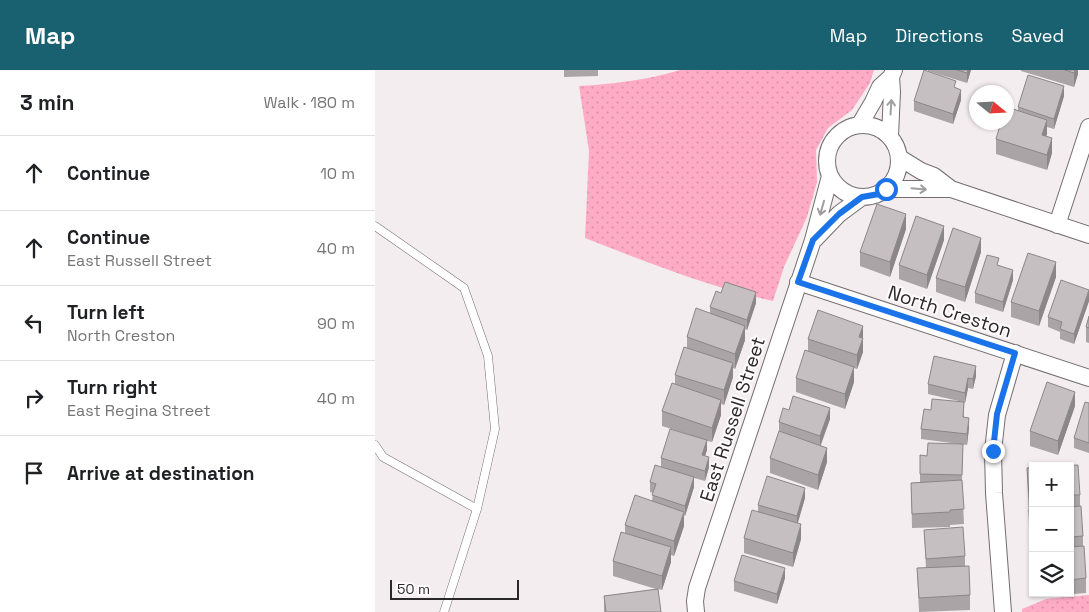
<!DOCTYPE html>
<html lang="en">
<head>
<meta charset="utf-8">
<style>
	body { margin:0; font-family:"Space Grotesk",sans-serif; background:#f2f2f2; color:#202124 }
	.controls { position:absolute; right:15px; bottom:15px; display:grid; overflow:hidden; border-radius:0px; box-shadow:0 1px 4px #0004 }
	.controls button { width:45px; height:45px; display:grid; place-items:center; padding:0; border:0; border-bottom:1px solid #e0e0e0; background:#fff; color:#202124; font:25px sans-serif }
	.compass { position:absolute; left:594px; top:15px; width:45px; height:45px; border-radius:50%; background:#fff; box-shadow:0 1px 4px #0004; rotate:108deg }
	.scale { position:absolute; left:15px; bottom:12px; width:129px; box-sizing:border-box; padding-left:5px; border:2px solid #2b2829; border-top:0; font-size:14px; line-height:18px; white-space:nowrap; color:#2b2829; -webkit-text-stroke:4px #fefbfc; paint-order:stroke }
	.stop { position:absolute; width:15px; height:15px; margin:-11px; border:4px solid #1a73e8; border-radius:50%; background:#fff }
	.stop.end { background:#1a73e8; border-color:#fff; box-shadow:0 1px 5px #0008 }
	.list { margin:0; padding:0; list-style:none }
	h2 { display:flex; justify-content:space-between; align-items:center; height:65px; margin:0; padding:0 20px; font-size:21px }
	h2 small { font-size:16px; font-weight:400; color:#757577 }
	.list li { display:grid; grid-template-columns:32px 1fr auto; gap:15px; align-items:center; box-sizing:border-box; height:75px; padding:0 20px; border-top:1px solid #e0e0e0 }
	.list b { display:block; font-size:19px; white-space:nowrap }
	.list p { margin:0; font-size:16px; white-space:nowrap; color:#757577 }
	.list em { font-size:16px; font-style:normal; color:#757577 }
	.icon { flex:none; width:28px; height:28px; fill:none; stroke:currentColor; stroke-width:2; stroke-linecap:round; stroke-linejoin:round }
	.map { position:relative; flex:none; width:714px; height:542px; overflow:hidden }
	header { display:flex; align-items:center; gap:30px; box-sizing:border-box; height:70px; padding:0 25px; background:#196171; color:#fff }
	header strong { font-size:24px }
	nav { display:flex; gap:28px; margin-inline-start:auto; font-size:18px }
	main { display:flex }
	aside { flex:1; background:#fff }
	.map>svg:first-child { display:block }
	.grass { fill:url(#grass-dots) }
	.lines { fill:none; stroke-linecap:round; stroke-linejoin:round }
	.service-casing { stroke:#746e70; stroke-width:9 }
	.minor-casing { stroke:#746e70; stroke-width:18 }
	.service { stroke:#fff; stroke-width:8 }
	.minor { stroke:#fff; stroke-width:16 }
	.wall { fill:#aaa4a6 }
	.shaded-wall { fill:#8b8687 }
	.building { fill:#c6bfc1; stroke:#8b8687 }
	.oneway { stroke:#a09e9f }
	.route { stroke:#1a73e8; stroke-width:6 }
	.labels { text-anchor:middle; stroke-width:4; stroke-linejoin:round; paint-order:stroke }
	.street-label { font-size:19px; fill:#2b2829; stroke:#fefbfc }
</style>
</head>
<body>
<header>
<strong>Map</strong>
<nav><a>Map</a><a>Directions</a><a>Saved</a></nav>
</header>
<main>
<aside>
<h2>3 min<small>Walk · 180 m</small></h2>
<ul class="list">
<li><svg class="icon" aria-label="ahead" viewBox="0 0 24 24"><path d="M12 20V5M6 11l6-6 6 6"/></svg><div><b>Continue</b></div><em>10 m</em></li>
<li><svg class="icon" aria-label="ahead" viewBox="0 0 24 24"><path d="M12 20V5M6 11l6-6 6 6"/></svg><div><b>Continue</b><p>East Russell Street</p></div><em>40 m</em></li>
<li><svg class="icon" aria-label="left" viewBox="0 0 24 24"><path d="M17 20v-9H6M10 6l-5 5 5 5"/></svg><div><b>Turn left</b><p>North Creston</p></div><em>90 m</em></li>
<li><svg class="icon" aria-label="right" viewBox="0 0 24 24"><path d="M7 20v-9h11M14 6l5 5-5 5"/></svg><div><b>Turn right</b><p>East Regina Street</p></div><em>40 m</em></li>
<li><svg class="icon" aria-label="arrive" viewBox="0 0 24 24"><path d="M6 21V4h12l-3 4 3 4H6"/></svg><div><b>Arrive at destination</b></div></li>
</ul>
</aside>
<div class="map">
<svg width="714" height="542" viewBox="0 0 714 542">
	<defs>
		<pattern id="grass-dots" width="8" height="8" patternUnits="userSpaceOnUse" patternTransform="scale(1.25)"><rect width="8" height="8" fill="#feacc6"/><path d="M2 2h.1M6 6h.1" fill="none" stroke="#da94aa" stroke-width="1.8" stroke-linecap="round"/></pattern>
	</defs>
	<rect width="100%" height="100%" fill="#f4edef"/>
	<path class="grass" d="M305,0H499L495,13L477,40L453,58L441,80L442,112L432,147L409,197L398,231C334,217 271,192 210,168L214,81L204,16C238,14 272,10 305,0Z
		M714,525V542H647V539L671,529Z"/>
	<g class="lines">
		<defs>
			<path id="service" d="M0,156L89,218L113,286L120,359L102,439L69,542
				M0,375L8,387L102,439"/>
			<path id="minor" d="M485,54L498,32L505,17L516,7
				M452 91a36 36 0 1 1 72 0a36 36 0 1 1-72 0Z
				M515,66L517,22L516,7L519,0
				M525,88L546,101L559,106L576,119
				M511,119H576L714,165
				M682,155L714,57
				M440,169L464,144L487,127
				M423,212L714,308
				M321,542L320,531L322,518L438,170L455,106
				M628,542L619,423L618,381L622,345L640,283"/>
		</defs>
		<use href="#service" class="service-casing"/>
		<use href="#minor" class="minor-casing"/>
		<use href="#service" class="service"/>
		<use href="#minor" class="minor"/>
	</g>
	<path class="wall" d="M189,0H223V6L189,7Z
		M553,0H596L592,13L553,1Z
		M646,0H703V4L699,17L646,1Z
		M581,18L586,30L578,54L539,41V31Z
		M689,26L679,59L672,57L671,66L677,83L672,100L621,84V69L636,47L643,40V37Z
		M531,159L515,207L485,196V182Z
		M569,170L552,219L524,209V195Z
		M606,182L590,232L561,222V208Z
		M624,195L638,210L628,242L600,233V223Z
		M681,207L664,256L636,247V232Z
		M714,220V231L699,274L685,269V262L673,257V247Z
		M381,233L372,260L370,259V270L360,299L358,298V307L349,335L346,334V345L337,372L332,371V380L330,386L334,397L330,411L319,408V417L310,446L309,445V456L299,486L296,485V492L287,520L283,519L286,542H229V526L281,519L238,506V491L250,463V455L277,431L278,423L275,422V412L286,397V388L315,365L287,356V341L300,314V305L312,277V267L335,243V237Z
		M714,246V273L711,272V257Z
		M488,256V282L482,299L479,298V312L470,339L421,322V308L433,281V269Z
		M601,306L598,319L593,318L590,333H589V347L594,358L592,375L546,369V359L556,340L588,332L553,324V314Z
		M714,333V383L699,378V368Z
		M700,336L683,385L655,376V361Z
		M414,340L455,349L446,375L452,392L443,420L395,403V388L404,362V352Z
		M588,374L587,410L589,454L575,455V457L537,458L536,413L545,412V385L552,386Z
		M695,396L705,425V436L708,466V476L711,508V523L660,527V523H695Z
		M658,397V484H656L654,455L652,398Z
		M430,428L422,453L426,469L418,497L369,483V468L383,442V435Z
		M549,460L590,486V496L595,525V540L544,542L542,498H551Z
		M410,508L402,534L359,521V511Z"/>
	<path class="shaded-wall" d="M593,0H596L592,13V3Z
		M700,0H703V4L699,17V3Z
		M689,16V26L679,59V49Z
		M586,20V30L578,54V44Z
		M672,50V64L667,79V65Z
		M677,68V83L672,100V85Z
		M531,144V159L515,207V192Z
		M569,156V170L552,219V205Z
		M606,168V182L590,232V217Z
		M681,192V207L664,256V241Z
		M638,200V210L628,242V232Z
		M714,221V231L699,274V264Z
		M381,222V233L372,260V250Z
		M370,256V270L360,299V284Z
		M488,256V282L482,299V285L484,267Z
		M358,293V307L349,335V320Z
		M601,296V306L598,319V309Z
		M479,297V312L470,339V324Z
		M593,308V318L590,333V323Z
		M700,322V336L683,385V371Z
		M346,330V345L337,372V358Z
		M455,338V349L445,376V366Z
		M594,348V358L592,375V364Z
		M332,370V380L327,395V385Z
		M452,378V392L443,420V405Z
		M334,387V397L330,411V401Z
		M319,407V417L310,446V436Z
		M430,418V428L422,456V446Z
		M309,442V456L299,486V471Z
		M426,454V469L418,497V483Z
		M296,477V492L287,520V506Z
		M410,498V508L402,534V524Z"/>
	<path class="building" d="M549,0L581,11L579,17L586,20L578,44L539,31Z
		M582,0H593L592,3Z
		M690,0H700L699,3Z
		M653,5L689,16L679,49L643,37Z
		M638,39L672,50L667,65L677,68L672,85L621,69L626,52H632V45L636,47Z
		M502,134L531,144L515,192L485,182Z
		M541,146L569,156L552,205L524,195Z
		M578,158L606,168L590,217L561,208Z
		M653,183L681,192L664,241L636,232Z
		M612,185L624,188L622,195L638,200L628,232L600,223Z
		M686,210L714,220L699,264L685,259L687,252L673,247Z
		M350,212L381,222L372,250L335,237L341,221L346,223Z
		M321,238L370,256L360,284L312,267Z
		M443,240L488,256L484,267L488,268L482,285L433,269Z
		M714,246V258L711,257Z
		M309,277L358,293L349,320L300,305Z
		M430,280L479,297L470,324L421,308Z
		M559,286L601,296L598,309L593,308L590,323L553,314Z
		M672,312L700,322L683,371L655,361Z
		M297,313L346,330L337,358L287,341Z
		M418,326L455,338L445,366L404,352L408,338L414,340Z
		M557,329L589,332L588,347L594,348L592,364L546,359L549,339L556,340Z
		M710,332L714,333V373L699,368Z
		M295,359L332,370L327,385L334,387L330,401L286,388Z
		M404,361L452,378L443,405L395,388Z
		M553,373L588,374L587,405L545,404V385L552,386Z
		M280,395L319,407L310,436L277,425L281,414L275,412Z
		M703,395L705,425H695V396H684Z
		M658,397V427H654L652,398Z
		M392,406L430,418L422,446L383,435Z
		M587,410L589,439L575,440V442L537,444L536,413Z
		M260,425L309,442L299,471L250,455Z
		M706,436L708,466L695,467V437Z
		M377,440L426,454L418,483L369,468Z
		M654,440H658V470H656Z
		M588,457L590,486L551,489L549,460Z
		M246,462L296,477L287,506L238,491Z
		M709,476L711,508L695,510V477Z
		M367,485L410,498L402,524L359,511Z
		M594,496L595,525L544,528L542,498Z
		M283,519L286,542H231L229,526Z"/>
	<defs><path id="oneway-shaft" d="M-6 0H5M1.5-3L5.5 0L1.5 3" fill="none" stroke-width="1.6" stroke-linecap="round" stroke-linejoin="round" transform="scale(1.25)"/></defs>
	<g class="oneway">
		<use href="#oneway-shaft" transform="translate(516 37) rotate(-86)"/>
		<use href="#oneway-shaft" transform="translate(544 119) rotate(5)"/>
		<use href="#oneway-shaft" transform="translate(447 138) rotate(106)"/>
	</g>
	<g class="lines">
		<path class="route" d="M511,119L504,124L487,127L464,144L438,170L423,212L640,283L622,344L618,381"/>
	</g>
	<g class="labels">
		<g class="street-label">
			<text transform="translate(575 241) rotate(18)" y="7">North Creston</text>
			<text transform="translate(357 349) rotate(-72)" y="7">East Russell Street</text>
		</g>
	</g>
</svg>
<div class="controls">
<button>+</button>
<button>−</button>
<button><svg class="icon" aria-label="layers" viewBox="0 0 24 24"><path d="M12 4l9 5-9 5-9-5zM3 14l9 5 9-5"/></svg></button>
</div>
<svg class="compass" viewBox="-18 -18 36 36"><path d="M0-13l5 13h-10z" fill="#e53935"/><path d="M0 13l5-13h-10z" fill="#757577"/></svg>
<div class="scale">50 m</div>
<div class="stop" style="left:511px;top:119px"></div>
<div class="stop end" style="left:618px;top:381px"></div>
</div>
</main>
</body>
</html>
